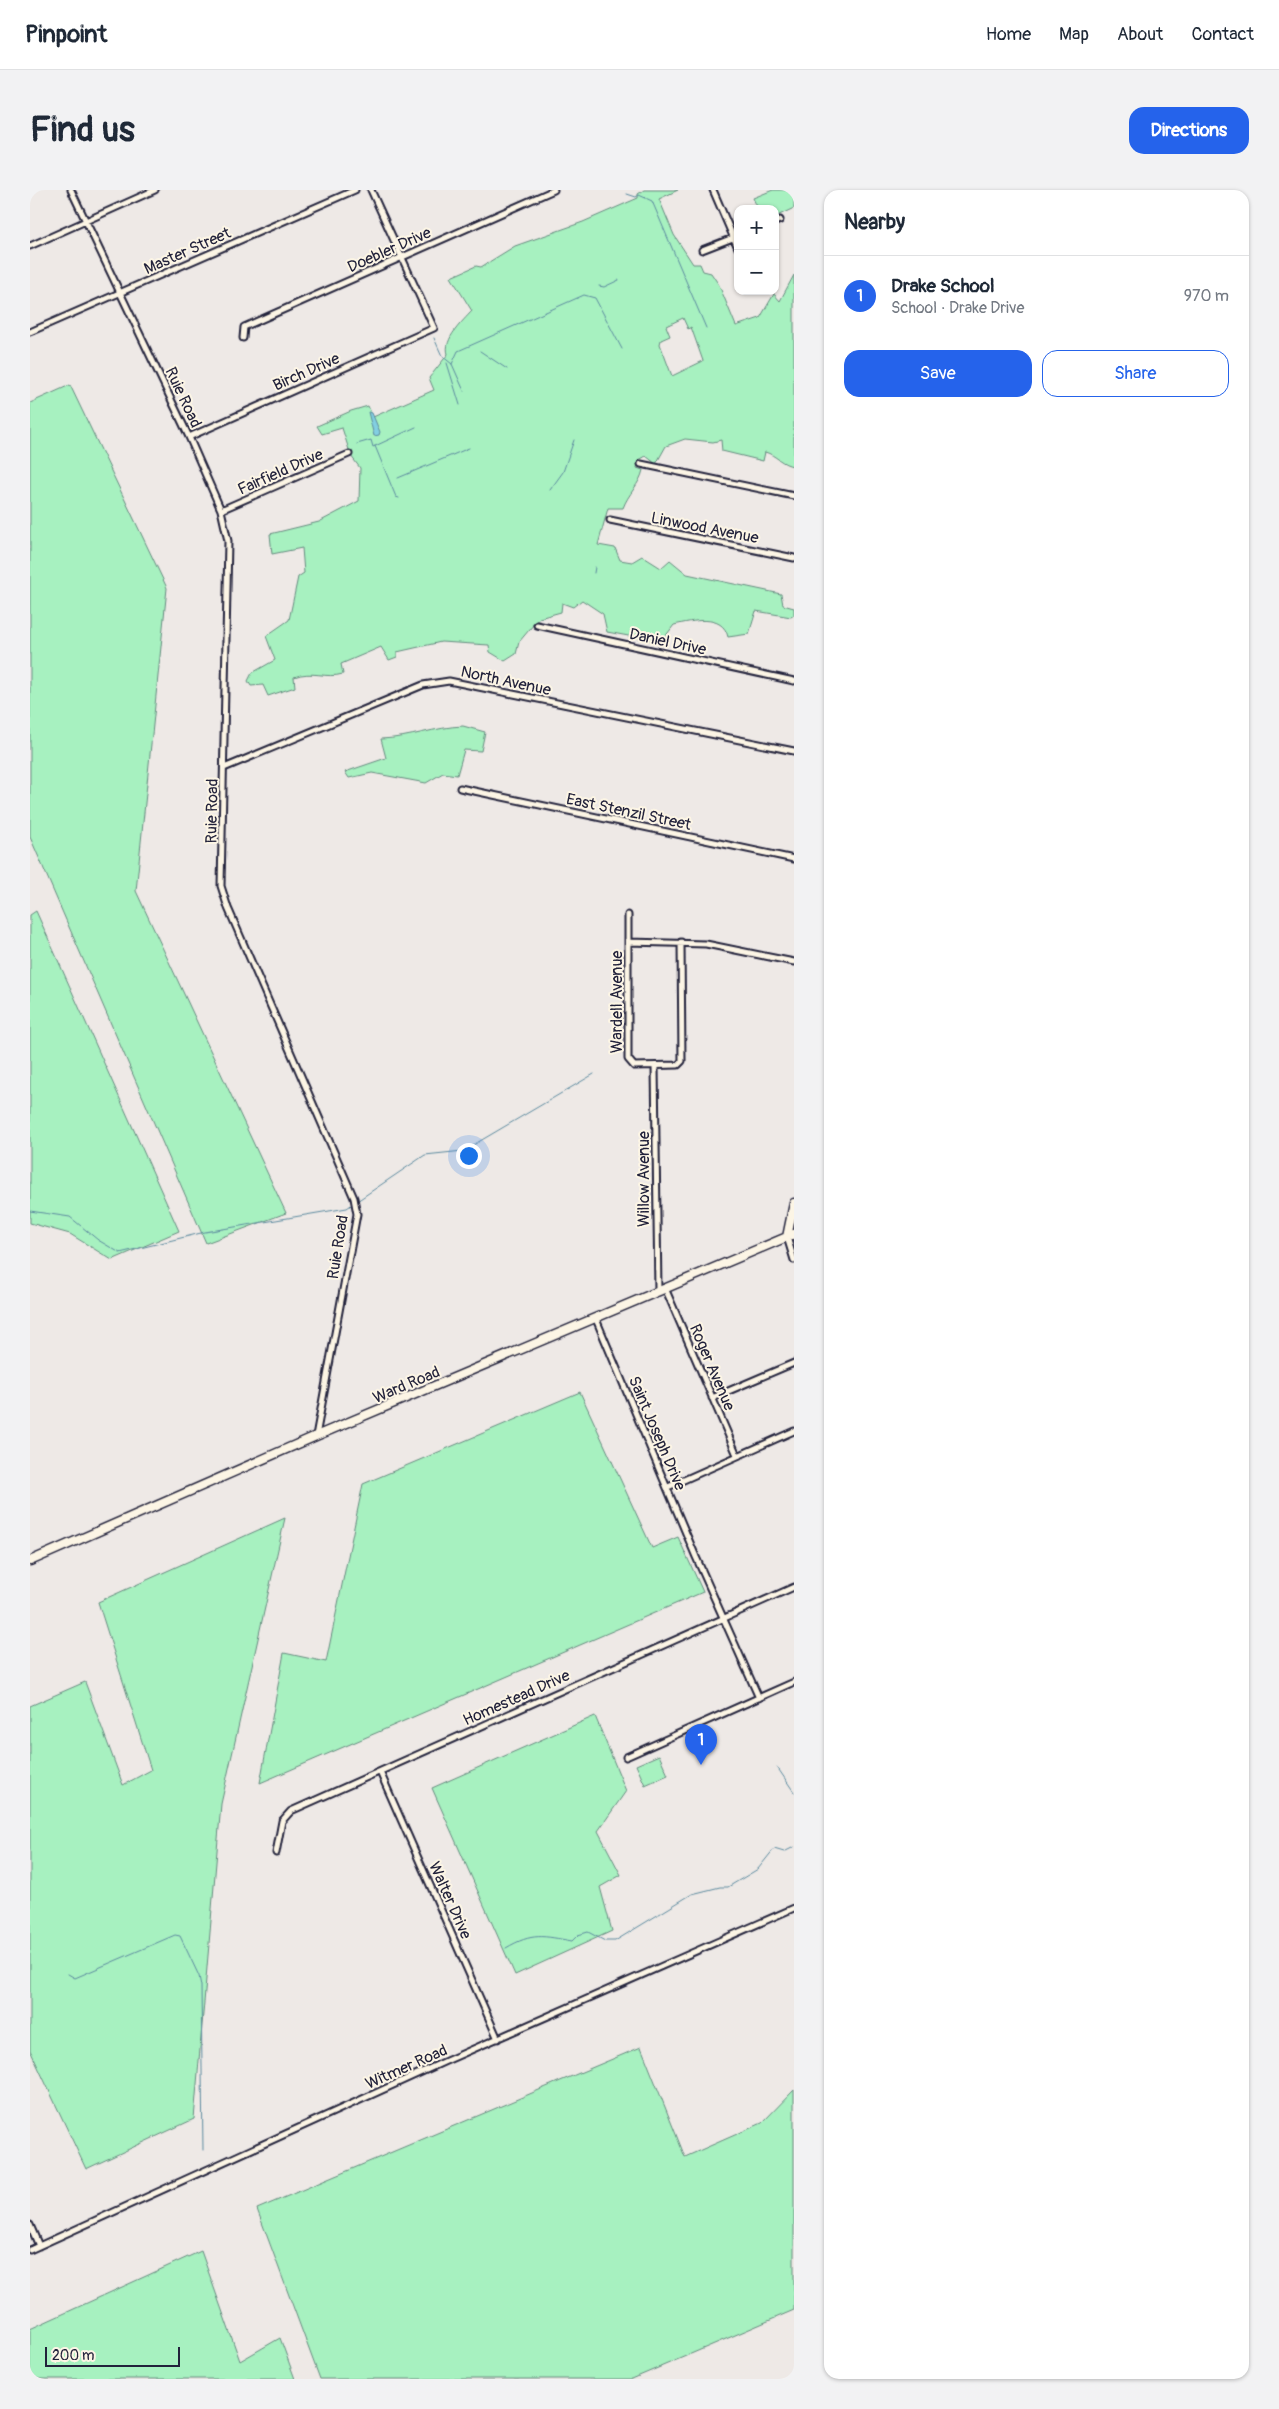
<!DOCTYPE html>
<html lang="en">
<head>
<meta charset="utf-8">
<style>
	body { margin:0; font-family:Pangolin,sans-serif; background:#f2f2f3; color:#1f2937 }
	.controls { position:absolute; right:15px; top:15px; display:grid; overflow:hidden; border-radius:10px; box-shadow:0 1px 4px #0004 }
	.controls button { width:45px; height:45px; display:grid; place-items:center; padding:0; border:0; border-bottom:1px solid #e0e1e3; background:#fff; color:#1f2937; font:25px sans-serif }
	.scale { position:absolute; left:15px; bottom:12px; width:135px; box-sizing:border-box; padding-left:5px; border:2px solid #22223b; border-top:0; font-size:14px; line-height:18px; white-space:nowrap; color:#22223b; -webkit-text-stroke:4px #fcf5e5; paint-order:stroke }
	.you { position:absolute; left:438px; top:965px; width:18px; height:18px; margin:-12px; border:4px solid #fff; border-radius:50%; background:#1a73e8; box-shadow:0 0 0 8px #1a73e833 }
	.badge { display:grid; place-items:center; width:32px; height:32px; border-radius:50%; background:#2563eb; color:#fff; font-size:16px; font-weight:700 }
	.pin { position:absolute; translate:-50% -41px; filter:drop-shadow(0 1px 2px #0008) }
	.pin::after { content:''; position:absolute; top:26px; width:18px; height:15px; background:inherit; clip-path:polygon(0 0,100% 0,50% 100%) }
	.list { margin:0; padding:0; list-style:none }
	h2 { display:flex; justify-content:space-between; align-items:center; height:65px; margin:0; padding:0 20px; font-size:21px }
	h2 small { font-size:16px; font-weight:400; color:#747a83 }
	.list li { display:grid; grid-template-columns:32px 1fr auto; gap:15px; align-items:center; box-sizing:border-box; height:80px; padding:0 20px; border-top:1px solid #e0e1e3 }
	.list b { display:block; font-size:19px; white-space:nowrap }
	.list p { margin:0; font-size:16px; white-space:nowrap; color:#747a83 }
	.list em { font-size:16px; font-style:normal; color:#747a83 }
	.actions { display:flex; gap:10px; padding:15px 20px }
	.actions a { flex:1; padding:11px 0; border:1px solid #2563eb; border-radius:15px; text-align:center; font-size:18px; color:#2563eb }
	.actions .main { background:#2563eb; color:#fff }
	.map { position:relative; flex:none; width:764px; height:2189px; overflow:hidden; border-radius:15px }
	header { display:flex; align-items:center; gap:30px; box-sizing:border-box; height:70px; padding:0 25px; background:#fff; border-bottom:1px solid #e0e1e3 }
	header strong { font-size:24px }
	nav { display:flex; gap:28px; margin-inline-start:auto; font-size:18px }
	.intro { display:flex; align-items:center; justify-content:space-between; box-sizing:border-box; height:120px; padding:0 30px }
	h1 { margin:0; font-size:35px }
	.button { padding:12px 22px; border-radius:15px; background:#2563eb; color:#fff; font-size:18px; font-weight:700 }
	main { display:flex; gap:30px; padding:0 30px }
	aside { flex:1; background:#fff; border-radius:15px; box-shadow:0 1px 4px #0004 }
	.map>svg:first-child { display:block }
	.green { fill:#a7f1c0; stroke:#648a7e; fill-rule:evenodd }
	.water { fill:#82cfe1; stroke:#5c8a9f }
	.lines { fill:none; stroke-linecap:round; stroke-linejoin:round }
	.stream { stroke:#5c8a9f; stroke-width:1 }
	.street-casing { stroke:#22223b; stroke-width:9 }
	.secondary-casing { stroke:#22223b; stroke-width:11 }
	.street { stroke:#fcf5e5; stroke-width:5 }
	.secondary { stroke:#fcf5e5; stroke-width:8 }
	.labels { text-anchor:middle; stroke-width:4; stroke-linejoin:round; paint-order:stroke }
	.street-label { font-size:16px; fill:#22223b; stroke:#fcf5e5 }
</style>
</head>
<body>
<header>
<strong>Pinpoint</strong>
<nav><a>Home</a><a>Map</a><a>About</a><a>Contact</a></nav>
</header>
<div class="intro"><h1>Find us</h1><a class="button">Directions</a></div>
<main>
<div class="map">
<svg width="764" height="2189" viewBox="0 0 764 2189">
	<rect width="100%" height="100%" fill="#eee9e6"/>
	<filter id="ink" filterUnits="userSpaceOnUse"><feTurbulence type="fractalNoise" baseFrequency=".02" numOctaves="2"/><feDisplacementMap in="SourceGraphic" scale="10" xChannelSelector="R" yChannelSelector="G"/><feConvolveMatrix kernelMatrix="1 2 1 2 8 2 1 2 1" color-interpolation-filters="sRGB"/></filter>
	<g filter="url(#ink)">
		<path class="green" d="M614,0H648L629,9L644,45L663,74H670L673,81L681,83L689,95L706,136L730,128L744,104L750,111L764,85V276C752,275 746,265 735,262L733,271L692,261L691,250L683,252L655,249L636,256L626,274L616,266L609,270L607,278L613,280C610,294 598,304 593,318H578L568,355L585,358L590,370L602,372L612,366L631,378L640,370L657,384L751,404L753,415L764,418V425L761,427L726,421L719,444L698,447C693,423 662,431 644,435L631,452L577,442L573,424L552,410L543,417L532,413L531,422L509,428L489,452L486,464L475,471L460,462L459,455L411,452L367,462V467L359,470L351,457L311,474L313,484C296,489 282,480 264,487L265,497L238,506L233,495L221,496L218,491L222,483L245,470L236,446L259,430L268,387L274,383L272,358L242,364L240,344L289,332L329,311L330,278L321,266L312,238L292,244L287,236L321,221L338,216L343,227L404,200L399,188L418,164C413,149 433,131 442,121L421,87L446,76L451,77L485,56L553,32L608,8V4ZM653,128L658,139L661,137L673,171L642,186L630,154L631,150L640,146L636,136Z
			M743,0H764V18L745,27V19H728L723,8Z
			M40,195L137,398L106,701L256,1023L176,1053L0,647V213Z
			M433,536L455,542L451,561L434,560L427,585L413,583L396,593L342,583L319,588L315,582L356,568L351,549C380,548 405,537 433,536Z
			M6,721L149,1041L82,1070L40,1044L0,1033V725Z
			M550,1202L622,1358L648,1347L673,1402L230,1593L254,1463L296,1472L333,1294Z
			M255,1328L191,1614L164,1929L56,1979L0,1860V1516L55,1492L93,1595L121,1580L68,1412Z
			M565,1526L596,1601L568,1641L591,1685L570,1697L582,1741L485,1785L402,1598Z
			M629,1565L638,1585L615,1595L606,1575Z
			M611,1857L655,1967L732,1933L764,1900V2120L602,2189H290L227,2019Z
			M171,2061L210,2171L250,2148L265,2189H0V2139Z"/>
		<path class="water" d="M338,222L342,223L350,242L349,245L344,246Z"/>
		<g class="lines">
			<path class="stream" d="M597,4L606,7L609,5L622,11L676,138
				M569,96L574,97L589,90
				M404,148L412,166L422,174L434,201
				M450,161L477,179
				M417,173L430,215
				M422,174L428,161L554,105L565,108L592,159
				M327,254L341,250L343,257L386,237
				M345,256L366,307L369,308
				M368,288L439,258
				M520,300L533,282L544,250
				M564,383L565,377
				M327,1011L395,965L433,961L564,884
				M0,1021L40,1027L68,1050L90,1063L175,1042L317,1018L324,1013
				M747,1577L764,1602
				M476,1758C503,1742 513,1746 542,1751L548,1745L558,1742L575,1751H585L662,1704L690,1697H698L728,1679L744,1659L754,1662L764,1657
				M38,1784L45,1788L145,1745L150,1746L169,1786L171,1796L173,1960"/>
			<defs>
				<path id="street" d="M41,0L159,247L191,320L198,351L191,696L198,718L324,1008L327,1024L286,1246
					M683,0L708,58
					M745,32L750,30
					M0,56L125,0
					M672,60L708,46
					M0,142L325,0
					M213,148L214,137L524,0
					M159,247L404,138L341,0
					M611,274L764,306
					M191,320L319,264
					M580,330L764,368
					M507,435L764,491
					M194,578L393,495L419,491L764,561
					M430,598L764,669
					M598,725V869L604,876L648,875L652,871L651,752
					M599,752L676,754L764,772
					M625,877L628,1101
					M757,1047L764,1070
					M635,1098L707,1265
					M566,1129L666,1367L729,1508
					M682,1208L764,1173
					M638,1297L764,1241
					M596,1567L764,1492
					M350,1582L468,1849
					M246,1663L252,1631L261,1621L764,1397
					M0,2035L9,2056
					M0,2060L416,1871L764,1718"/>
				<path id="secondary" d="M757,1047L764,1013
					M0,1371L286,1246L764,1044"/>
			</defs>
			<use href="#street" class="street-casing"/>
			<use href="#secondary" class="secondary-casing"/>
			<use href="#street" class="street"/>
			<use href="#secondary" class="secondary"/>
		</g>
	</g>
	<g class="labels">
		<g class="street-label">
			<text transform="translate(359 59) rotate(-24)" y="6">Doebler Drive</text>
			<text transform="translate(157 60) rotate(-24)" y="6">Master Street</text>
			<text transform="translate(276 181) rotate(-24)" y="6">Birch Drive</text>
			<text transform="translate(154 207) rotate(65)" y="6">Ruie Road</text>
			<text transform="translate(250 281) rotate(-24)" y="6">Fairfield Drive</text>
			<text transform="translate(675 337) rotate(11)" y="6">Linwood Avenue</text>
			<text transform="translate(638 451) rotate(12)" y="6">Daniel Drive</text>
			<text transform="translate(476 490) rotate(12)" y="6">North Avenue</text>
			<text transform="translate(181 621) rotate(-89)" y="6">Ruie Road</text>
			<text transform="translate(599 621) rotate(12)" y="6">East Stenzil Street</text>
			<text transform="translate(586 812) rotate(-90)" y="6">Wardell Avenue</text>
			<text transform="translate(613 989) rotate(-90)" y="6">Willow Avenue</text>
			<text transform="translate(307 1057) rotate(-81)" y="6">Ruie Road</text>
			<text transform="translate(683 1177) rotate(67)" y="6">Roger Avenue</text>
			<text transform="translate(376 1194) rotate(-23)" y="6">Ward Road</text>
			<text transform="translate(628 1243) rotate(67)" y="6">Saint Joseph Drive</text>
			<text transform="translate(486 1507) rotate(-24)" y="6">Homestead Drive</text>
			<text transform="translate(421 1710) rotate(66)" y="6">Walter Drive</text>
			<text transform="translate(376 1876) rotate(-24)" y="6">Witmer Road</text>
		</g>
	</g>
</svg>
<div class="controls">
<button>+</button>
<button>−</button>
</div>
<div class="scale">200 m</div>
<div class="you"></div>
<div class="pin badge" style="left:671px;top:1575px">1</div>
</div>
<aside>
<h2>Nearby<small></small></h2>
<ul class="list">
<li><span class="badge">1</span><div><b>Drake School</b><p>School · Drake Drive</p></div><em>970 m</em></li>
</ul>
<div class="actions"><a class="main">Save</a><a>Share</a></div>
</aside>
</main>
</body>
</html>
